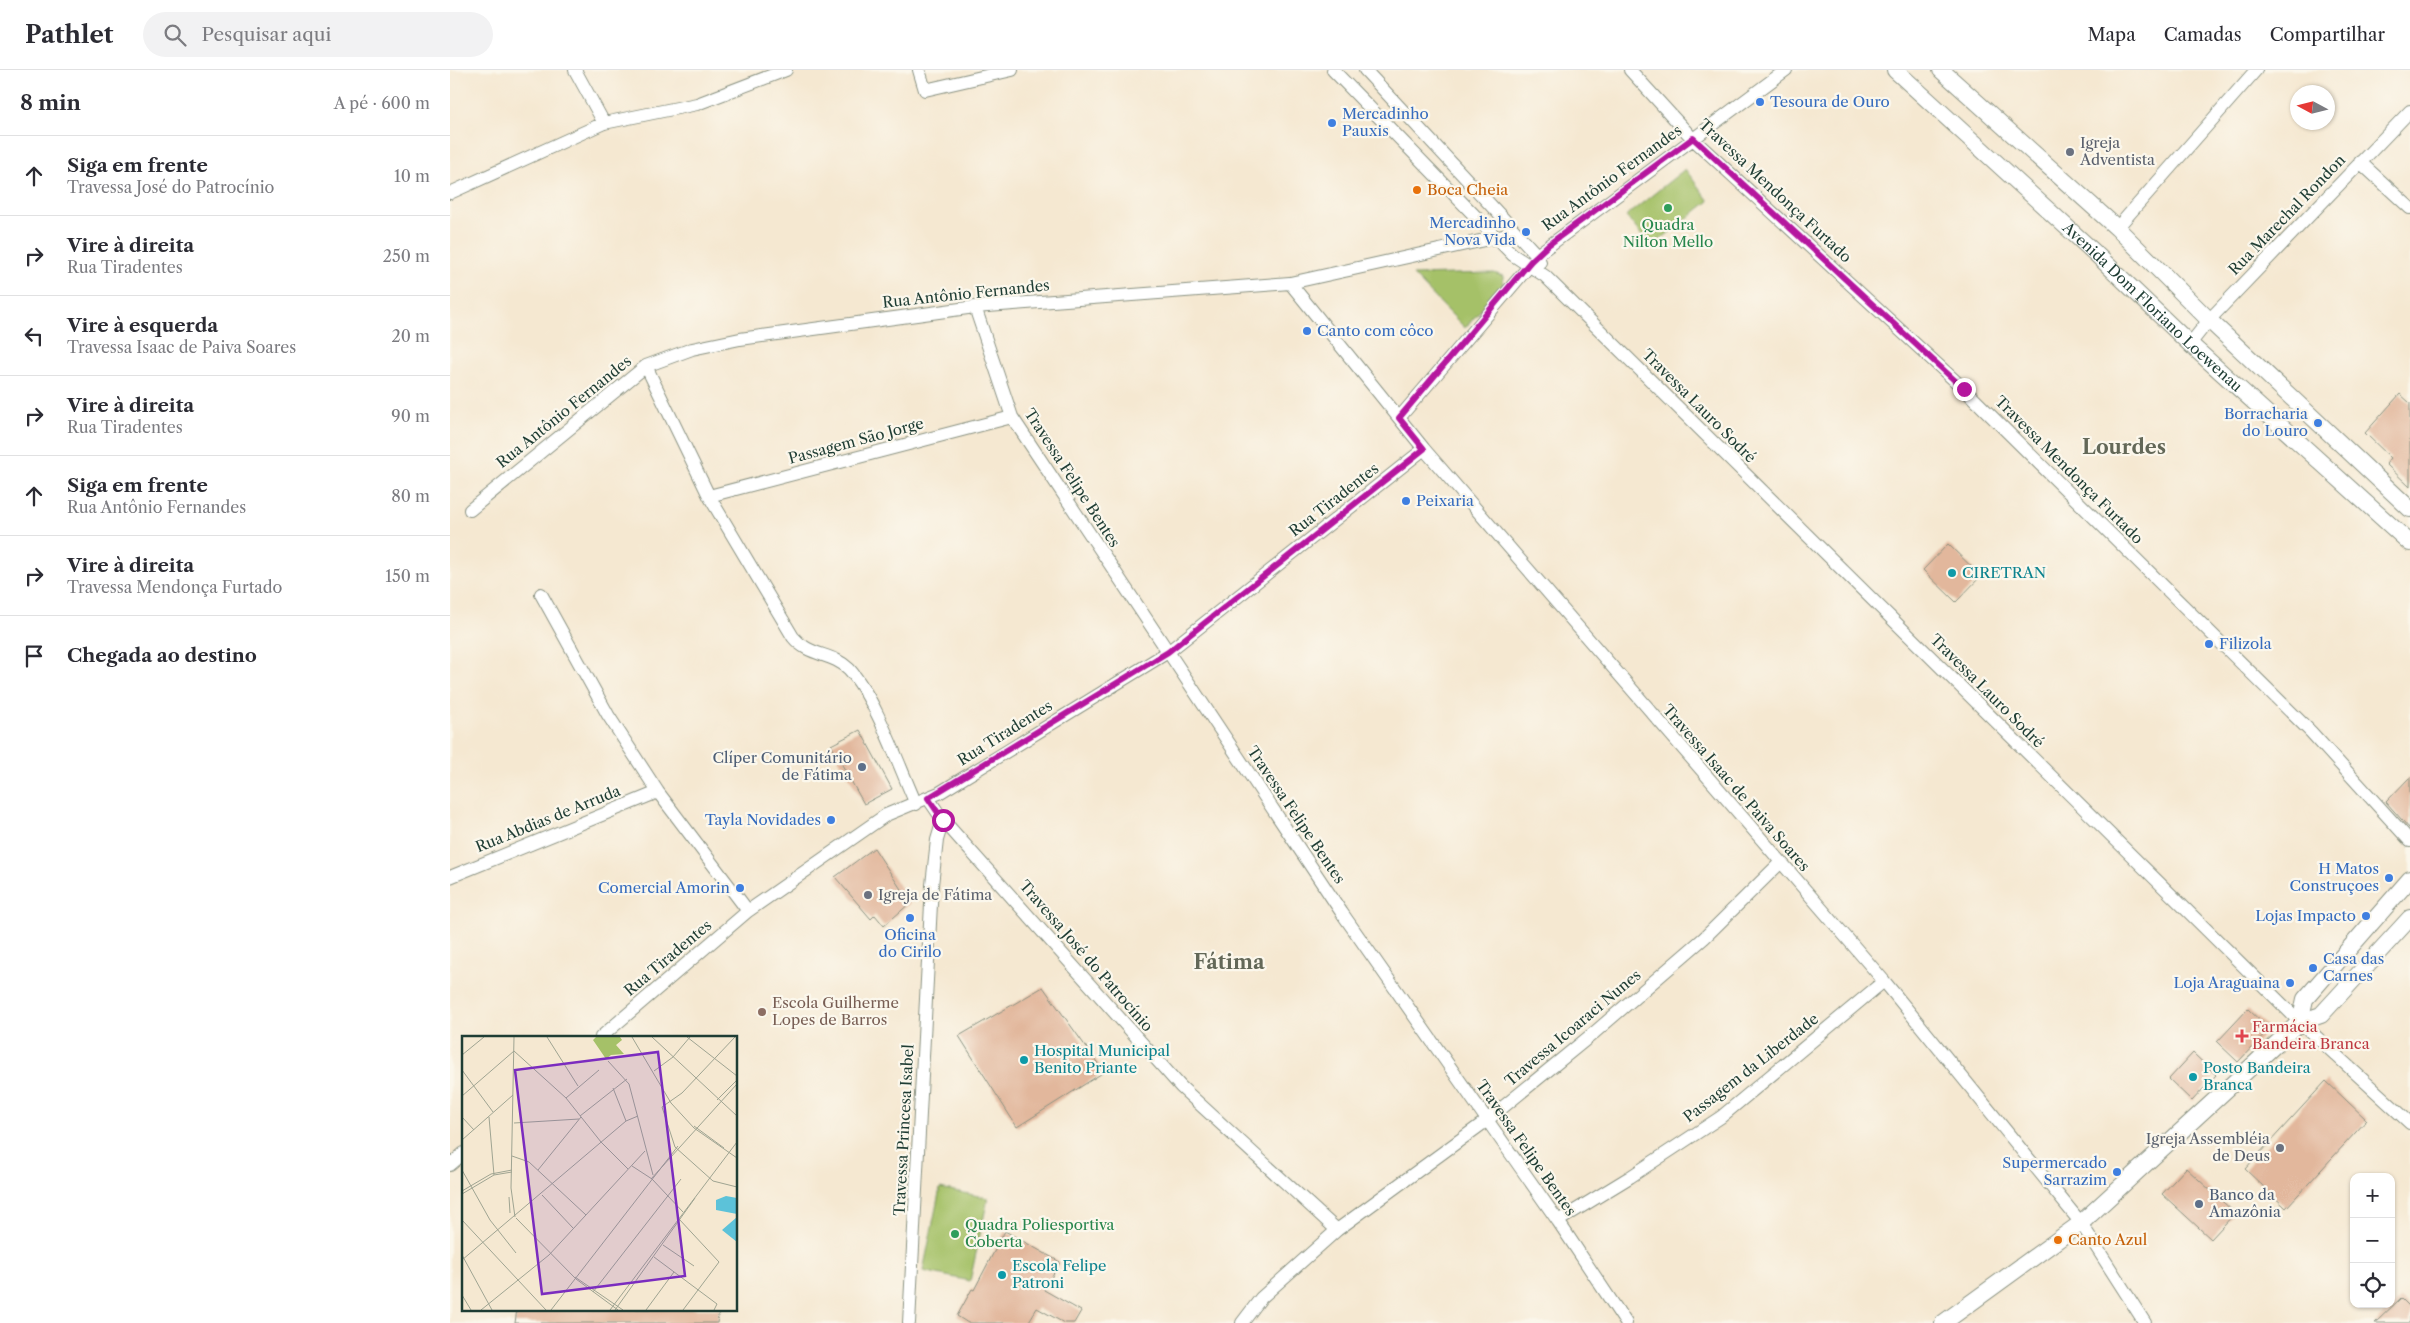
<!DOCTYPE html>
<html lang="pt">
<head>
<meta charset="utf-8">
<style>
	body { margin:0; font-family:"Libre Caslon Text",serif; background:#f2f2f3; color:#2b2b33 }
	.controls { position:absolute; right:15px; bottom:15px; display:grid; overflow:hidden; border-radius:10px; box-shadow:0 1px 4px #0004 }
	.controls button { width:45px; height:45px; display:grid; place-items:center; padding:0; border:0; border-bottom:1px solid #e1e1e2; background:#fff; color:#2b2b33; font:25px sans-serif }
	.compass { position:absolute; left:1840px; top:15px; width:45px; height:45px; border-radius:50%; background:#fff; box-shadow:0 1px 4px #0004; rotate:277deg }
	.stop { position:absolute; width:15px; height:15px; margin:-11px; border:4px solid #b5179e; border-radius:50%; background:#fff }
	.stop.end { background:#b5179e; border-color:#fff; box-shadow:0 1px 5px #0008 }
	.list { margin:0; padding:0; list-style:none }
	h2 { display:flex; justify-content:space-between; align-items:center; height:65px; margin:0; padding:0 20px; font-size:21px }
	h2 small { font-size:16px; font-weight:400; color:#7c7c81 }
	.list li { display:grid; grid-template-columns:32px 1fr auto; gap:15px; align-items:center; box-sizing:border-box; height:80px; padding:0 20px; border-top:1px solid #e1e1e2 }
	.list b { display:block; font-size:19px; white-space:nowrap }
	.list p { margin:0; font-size:16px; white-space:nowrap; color:#7c7c81 }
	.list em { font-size:16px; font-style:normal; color:#7c7c81 }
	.icon { flex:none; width:28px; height:28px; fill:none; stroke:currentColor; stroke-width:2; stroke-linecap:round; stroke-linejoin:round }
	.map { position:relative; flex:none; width:1960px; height:1253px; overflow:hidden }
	header { display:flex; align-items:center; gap:30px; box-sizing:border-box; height:70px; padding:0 25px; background:#fff; border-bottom:1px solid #e1e1e2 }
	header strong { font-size:24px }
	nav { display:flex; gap:28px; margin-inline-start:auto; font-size:18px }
	.search { width:350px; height:45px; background:#f2f2f3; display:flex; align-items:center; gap:12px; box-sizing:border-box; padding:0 18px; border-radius:28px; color:#7c7c81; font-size:19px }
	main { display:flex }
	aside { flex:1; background:#fff }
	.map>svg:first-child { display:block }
	.green { fill:#a5c168; stroke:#627f4e }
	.building { fill:#e2b79c }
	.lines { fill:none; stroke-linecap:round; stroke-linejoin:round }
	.minor-casing { stroke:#8a9282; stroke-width:14 }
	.tertiary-casing { stroke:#8a9282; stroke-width:18 }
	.minor { stroke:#fff; stroke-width:12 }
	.tertiary { stroke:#fff; stroke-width:16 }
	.route { stroke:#b5179e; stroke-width:6 }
	.shop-dot { fill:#3f7fe0; stroke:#fbf7ec; stroke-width:2 }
	.worship-dot { fill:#6b7280; stroke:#fbf7ec; stroke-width:2 }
	.food-dot { fill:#e8710a; stroke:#fbf7ec; stroke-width:2 }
	.leisure-dot { fill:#2e9e5b; stroke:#fbf7ec; stroke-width:2 }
	.culture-dot { fill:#0f9aa8; stroke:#fbf7ec; stroke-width:2 }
	.service-dot { fill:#5c6f8a; stroke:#fbf7ec; stroke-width:2 }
	.education-dot { fill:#8d6e63; stroke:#fbf7ec; stroke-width:2 }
	.health-dot { fill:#e0444e; stroke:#fbf7ec; stroke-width:2 }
	.labels { text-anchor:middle; stroke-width:4.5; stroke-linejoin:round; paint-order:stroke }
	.shop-label { font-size:15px; fill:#366cbe; stroke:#fbf7ec; text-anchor:end }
	.worship-label { font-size:15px; fill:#5b616d; stroke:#fbf7ec; text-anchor:start }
	.street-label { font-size:15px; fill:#1f3d34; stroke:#fbf7ec }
	.food-label { font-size:15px; fill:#c56008; stroke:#fbf7ec; text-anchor:start }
	.leisure-label { font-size:15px; fill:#27864d; stroke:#fbf7ec }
	.culture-label { font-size:15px; fill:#0d838f; stroke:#fbf7ec; text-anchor:start }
	.service-label { font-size:15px; fill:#4e5e75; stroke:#fbf7ec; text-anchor:end }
	.education-label { font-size:15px; fill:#785e54; stroke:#fbf7ec; text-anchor:start }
	.health-label { font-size:15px; fill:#be3a42; stroke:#fbf7ec; text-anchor:start }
	.district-label { font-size:20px; font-weight:bold; fill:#636858; stroke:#fbf7ec }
	.inset-road { fill:none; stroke:#9fa492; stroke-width:1 }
	.view { fill:#7b2cbf; fill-opacity:0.15; stroke:#7b2cbf; stroke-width:2.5 }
	.inset-edge { fill:none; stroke:#1f3d34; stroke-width:2.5 }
</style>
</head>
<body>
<header>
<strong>Pathlet</strong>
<div class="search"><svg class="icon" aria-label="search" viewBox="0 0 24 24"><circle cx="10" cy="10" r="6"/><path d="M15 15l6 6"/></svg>Pesquisar aqui</div>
<nav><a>Mapa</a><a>Camadas</a><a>Compartilhar</a></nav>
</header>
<main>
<aside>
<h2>8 min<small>A pé · 600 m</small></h2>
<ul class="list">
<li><svg class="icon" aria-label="ahead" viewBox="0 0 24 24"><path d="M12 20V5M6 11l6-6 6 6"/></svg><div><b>Siga em frente</b><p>Travessa José do Patrocínio</p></div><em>10 m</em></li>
<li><svg class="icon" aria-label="right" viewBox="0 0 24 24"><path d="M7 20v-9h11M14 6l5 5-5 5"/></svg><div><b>Vire à direita</b><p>Rua Tiradentes</p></div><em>250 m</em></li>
<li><svg class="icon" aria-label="left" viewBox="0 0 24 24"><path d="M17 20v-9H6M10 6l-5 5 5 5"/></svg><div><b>Vire à esquerda</b><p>Travessa Isaac de Paiva Soares</p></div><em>20 m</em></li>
<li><svg class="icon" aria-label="right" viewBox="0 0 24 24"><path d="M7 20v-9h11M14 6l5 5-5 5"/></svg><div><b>Vire à direita</b><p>Rua Tiradentes</p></div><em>90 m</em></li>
<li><svg class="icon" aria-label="ahead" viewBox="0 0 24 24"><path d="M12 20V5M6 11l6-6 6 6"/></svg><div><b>Siga em frente</b><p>Rua Antônio Fernandes</p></div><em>80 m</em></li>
<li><svg class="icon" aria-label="right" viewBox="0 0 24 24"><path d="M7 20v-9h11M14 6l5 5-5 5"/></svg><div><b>Vire à direita</b><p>Travessa Mendonça Furtado</p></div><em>150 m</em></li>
<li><svg class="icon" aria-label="arrive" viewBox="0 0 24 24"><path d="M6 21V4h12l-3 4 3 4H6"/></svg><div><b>Chegada ao destino</b></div></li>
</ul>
</aside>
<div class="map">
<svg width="1960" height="1253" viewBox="0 0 1960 1253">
	<rect width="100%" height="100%" fill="#fbf7ec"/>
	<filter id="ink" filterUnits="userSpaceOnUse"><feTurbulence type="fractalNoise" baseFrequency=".02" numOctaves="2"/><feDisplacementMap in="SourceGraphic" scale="10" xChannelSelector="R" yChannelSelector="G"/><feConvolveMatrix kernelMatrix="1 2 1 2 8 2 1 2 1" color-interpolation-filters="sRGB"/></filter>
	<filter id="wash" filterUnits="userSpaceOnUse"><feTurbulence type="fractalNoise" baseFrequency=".0096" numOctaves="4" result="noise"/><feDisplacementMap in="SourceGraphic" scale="20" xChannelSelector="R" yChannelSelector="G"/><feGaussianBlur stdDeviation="1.12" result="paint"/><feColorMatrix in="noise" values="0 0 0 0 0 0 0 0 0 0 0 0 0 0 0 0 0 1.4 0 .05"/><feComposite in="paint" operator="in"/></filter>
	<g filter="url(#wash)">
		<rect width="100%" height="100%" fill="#f5e8d1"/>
		<path class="green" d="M1235,99L1259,131L1201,177L1176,146Z
			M1044,203L1053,206V215L1015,258L963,205Z
			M490,1118L538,1128L520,1211L473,1201Z"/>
		<g id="blocks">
			<path class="building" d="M1950,324L1960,333V417L1936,394L1941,388L1915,363Z
				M1498,474L1531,506L1506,532L1473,500Z
				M410,660L442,719L414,734L381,675Z
				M1960,707V759L1936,732Z
				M424,778L460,833L434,856L425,845L421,849L385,807Z
				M593,917L654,1002L567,1057L509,966Z
				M1798,939L1819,959L1788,992L1767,972Z
				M1743,983L1766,1005L1742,1031L1719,1009Z
				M1876,1011L1917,1050L1836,1138L1795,1099Z
				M1736,1098L1785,1143L1761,1169L1712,1124Z
				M555,1161L610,1192L594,1220L631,1241L624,1253H614L587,1238L578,1253H518L507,1246L522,1219L524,1220Z
				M1951,1228L1960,1237V1253H1925Z
				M67,1239H269L267,1253H65Z"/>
		</g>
	</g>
	<g filter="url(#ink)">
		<use href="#blocks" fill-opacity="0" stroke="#8a9282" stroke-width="1"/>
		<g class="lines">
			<defs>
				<path id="minor" d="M125,0L154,53
					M469,0L475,20L562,0
					M883,0L1063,185L1095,206L1850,952L1960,1053
					M915,0L1087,185L1090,192
					M1180,0L1243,69L1514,319L1861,662L1960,771
					M1910,92L1960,138
					M0,123L154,53L247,34L336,0
					M1667,158L1806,0
					M840,213L974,379L1434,911L1631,1153L1695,1253
					M525,237L562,347L892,843L1108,1151L1176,1253
					M1740,274L1759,250L1960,41
					M196,296L259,426L343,567C359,587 382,582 399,599C426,629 449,696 466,734
					M949,348L1092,181L1336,0
					M259,426L562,347
					M20,440L196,296L242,279L290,269L525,237L840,213L1066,163
					M91,524L158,645L208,722L298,841
					M478,728L493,750L731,1017L887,1160
					M0,807L208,722
					M151,967L298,841L436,745L489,723L718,582L974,379
					M0,1095L14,1083
					M1108,1151L1180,1107L1271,1047L1434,911
					M459,1253L482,815L487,770L493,750
					M792,1253L811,1228L887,1160L1036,1051L1145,962L1254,868L1330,793"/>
				<g id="tertiary">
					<path id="s1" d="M1445,0L1645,183L1740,274L1960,473"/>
					<path d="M1491,0L1667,158L1759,250L1960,439"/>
					<path d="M1850,952L1855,929L1960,809"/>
					<path d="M1493,1253L1631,1153L1850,952L1871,945L1960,848"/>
				</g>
			</defs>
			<use href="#minor" class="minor-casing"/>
			<use href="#tertiary" class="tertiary-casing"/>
			<use href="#minor" class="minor"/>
			<use href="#tertiary" class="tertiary"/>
		</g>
	</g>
	<g class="lines" filter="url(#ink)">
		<path class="route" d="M493,750L478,728L718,582L974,379L949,348L1081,191L1098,175L1243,68L1514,319"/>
	</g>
	<g class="shop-dot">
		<circle cx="1310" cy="32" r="5"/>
		<circle cx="882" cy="53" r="5"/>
		<circle cx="1076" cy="162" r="5"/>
		<circle cx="857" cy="261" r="5"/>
		<circle cx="1868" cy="353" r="5"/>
		<circle cx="956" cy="431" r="5"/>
		<circle cx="1759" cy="574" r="5"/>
		<circle cx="381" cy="750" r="5"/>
		<circle cx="1939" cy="808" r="5"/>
		<circle cx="290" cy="818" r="5"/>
		<circle cx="1916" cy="846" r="5"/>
		<circle cx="460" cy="848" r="5"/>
		<circle cx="1863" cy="898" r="5"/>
		<circle cx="1840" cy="913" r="5"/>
		<circle cx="1667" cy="1102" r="5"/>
	</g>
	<g class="worship-dot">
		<circle cx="1620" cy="82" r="5"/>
		<circle cx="418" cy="825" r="5"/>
		<circle cx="1830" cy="1078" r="5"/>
	</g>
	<g class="food-dot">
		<circle cx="967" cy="120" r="5"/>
		<circle cx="1608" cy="1170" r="5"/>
	</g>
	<g class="leisure-dot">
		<circle cx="1218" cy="138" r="5"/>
		<circle cx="505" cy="1164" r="5"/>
	</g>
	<g class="culture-dot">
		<circle cx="1502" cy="503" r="5"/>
		<circle cx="574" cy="990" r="5"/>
		<circle cx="1743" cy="1007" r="5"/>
		<circle cx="552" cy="1205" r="5"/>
	</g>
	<g class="service-dot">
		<circle cx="412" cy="697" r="5"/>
		<circle cx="1749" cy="1134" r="5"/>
	</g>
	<circle class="education-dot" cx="312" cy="942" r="5"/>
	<path class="health-dot" d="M1789.5 958.5h5v5h5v5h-5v5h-5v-5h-5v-5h5z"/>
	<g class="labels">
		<g class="shop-label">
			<text x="1320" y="37" text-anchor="start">Tesoura de Ouro</text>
			<text x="892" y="49" text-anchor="start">Mercadinho<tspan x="892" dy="17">Pauxis</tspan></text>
			<text x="1066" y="158">Mercadinho<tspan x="1066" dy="17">Nova Vida</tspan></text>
			<text x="867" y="266" text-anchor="start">Canto com côco</text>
			<text x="1858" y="349">Borracharia<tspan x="1858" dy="17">do Louro</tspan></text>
			<text x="966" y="436" text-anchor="start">Peixaria</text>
			<text x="1769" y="579" text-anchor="start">Filizola</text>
			<text x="371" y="755">Tayla Novidades</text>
			<text x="1929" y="804">H Matos<tspan x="1929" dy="17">Construçoes</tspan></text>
			<text x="280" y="823">Comercial Amorin</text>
			<text x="1906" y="851">Lojas Impacto</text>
			<text x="460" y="870" text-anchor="middle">Oficina<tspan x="460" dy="17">do Cirilo</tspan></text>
			<text x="1873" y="894" text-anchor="start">Casa das<tspan x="1873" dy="17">Carnes</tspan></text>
			<text x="1830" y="918">Loja Araguaina</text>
			<text x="1657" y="1098">Supermercado<tspan x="1657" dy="17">Sarrazim</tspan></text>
		</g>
		<g class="worship-label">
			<text x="1630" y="78">Igreja<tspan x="1630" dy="17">Adventista</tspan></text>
			<text x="428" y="830">Igreja de Fátima</text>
			<text x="1820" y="1074" text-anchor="end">Igreja Assembléia<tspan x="1820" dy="17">de Deus</tspan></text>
		</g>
		<g class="street-label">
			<text transform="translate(1162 108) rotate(-36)" y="5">Rua Antônio Fernandes</text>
			<text transform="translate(1325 121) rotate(43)" y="5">Travessa Mendonça Furtado</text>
			<text transform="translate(1837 145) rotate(-46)" y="5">Rua Marechal Rondon</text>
			<text transform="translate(516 224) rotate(-6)" y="5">Rua Antônio Fernandes</text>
			<text dy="5" stroke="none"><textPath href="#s1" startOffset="350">Avenida Dom Floriano Loewenau</textPath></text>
			<text transform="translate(1249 336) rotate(45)" y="5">Travessa Lauro Sodré</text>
			<text transform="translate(114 342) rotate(-39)" y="5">Rua Antônio Fernandes</text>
			<text transform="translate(406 371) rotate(-15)" y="5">Passagem São Jorge</text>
			<text transform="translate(1619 400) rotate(45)" y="5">Travessa Mendonça Furtado</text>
			<text transform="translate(622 408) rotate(57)" y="5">Travessa Felipe Bentes</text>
			<text transform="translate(884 430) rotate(-38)" y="5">Rua Tiradentes</text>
			<text transform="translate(1537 621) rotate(45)" y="5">Travessa Lauro Sodré</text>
			<text transform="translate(555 663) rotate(-32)" y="5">Rua Tiradentes</text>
			<text transform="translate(1286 718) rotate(49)" y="5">Travessa Isaac de Paiva Soares</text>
			<text transform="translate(846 745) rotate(56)" y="5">Travessa Felipe Bentes</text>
			<text transform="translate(98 749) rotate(-22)" y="5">Rua Abdias de Arruda</text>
			<text transform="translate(636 886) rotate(49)" y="5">Travessa José do Patrocínio</text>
			<text transform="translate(218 888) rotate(-40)" y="5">Rua Tiradentes</text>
			<text transform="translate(1123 958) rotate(-40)" y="5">Travessa Icoaraci Nunes</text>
			<text transform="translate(1301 998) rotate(-38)" y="5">Passagem da Liberdade</text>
			<text transform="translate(454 1060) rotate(-87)" y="5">Travessa Princesa Isabel</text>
			<text transform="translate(1076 1078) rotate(55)" y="5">Travessa Felipe Bentes</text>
		</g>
		<g class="food-label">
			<text x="977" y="125">Boca Cheia</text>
			<text x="1618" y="1175">Canto Azul</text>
		</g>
		<g class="leisure-label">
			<text x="1218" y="160">Quadra<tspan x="1218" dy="17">Nilton Mello</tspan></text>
			<text x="515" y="1160" text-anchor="start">Quadra Poliesportiva<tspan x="515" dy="17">Coberta</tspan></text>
		</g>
		<g class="culture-label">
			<text x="1512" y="508">CIRETRAN</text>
			<text x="584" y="986">Hospital Municipal<tspan x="584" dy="17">Benito Priante</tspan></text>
			<text x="1753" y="1003">Posto Bandeira<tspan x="1753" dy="17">Branca</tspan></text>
			<text x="562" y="1201">Escola Felipe<tspan x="562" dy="17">Patroni</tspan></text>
		</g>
		<g class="service-label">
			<text x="402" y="693">Clíper Comunitário<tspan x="402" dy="17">de Fátima</tspan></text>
			<text x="1759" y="1130" text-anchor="start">Banco da<tspan x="1759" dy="17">Amazônia</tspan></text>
		</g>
		<g class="education-label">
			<text x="322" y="938">Escola Guilherme<tspan x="322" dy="17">Lopes de Barros</tspan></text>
		</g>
		<g class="health-label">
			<text x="1802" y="962">Farmácia<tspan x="1802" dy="17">Bandeira Branca</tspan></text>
		</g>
		<g class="district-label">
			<text x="1674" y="384">Lourdes</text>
			<text x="779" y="899">Fátima</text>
		</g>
	</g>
	<g transform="translate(12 966)">
		<rect width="275" height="275" fill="#f5e8d1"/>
		<path d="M134,1H158L160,4L154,9L162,18L149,19L144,23L131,4Z" fill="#a5c168"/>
		<path d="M264,160L275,162V178L254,174V164ZM275,181V206L260,194Z" fill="#5cc2d9"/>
		<path class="inset-road" d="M52,1L49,152L53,181M85,1L116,50M170,1L209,67L232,92L275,122M190,1L275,80M225,1L275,40M273,1L220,57L200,71L213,111L251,145L275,151M0,19L22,1M146,25L167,48L191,139M0,34L31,76M192,35L211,21L228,1M151,52L164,85M0,60L52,15L104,62L139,106L166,133M104,62L137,34M255,64L275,44M118,80L165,43M0,81L12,94M27,81L32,139M52,87L117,83M232,90L262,112M0,104L51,59M50,120L67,126L124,179M170,130L190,143L221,176M0,134L28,184L54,217M76,134L119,81M189,143L275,48M0,155L29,138L50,134M0,158L32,139L50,136M80,159L111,192M47,161L48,177M54,182L114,243L156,274M217,183L257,226L221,274M0,184L84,274M201,209L232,230M0,219L30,274M192,221L255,268L252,274M0,224L164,85L176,80M113,241L161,274M131,256L219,143M0,259L9,274M19,274L87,219L183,115M89,274L216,110M148,274L275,106M153,274L233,162M184,274L212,236"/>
		<path class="view" d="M196,16L223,240L80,258L53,34Z"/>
		<rect width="275" height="275" class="inset-edge"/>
	</g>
</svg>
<div class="controls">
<button>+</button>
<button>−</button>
<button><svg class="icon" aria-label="locate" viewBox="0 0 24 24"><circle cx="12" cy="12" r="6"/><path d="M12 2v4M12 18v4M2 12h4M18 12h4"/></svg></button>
</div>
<svg class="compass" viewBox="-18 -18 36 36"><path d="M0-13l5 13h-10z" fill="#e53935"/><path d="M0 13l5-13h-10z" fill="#7c7c81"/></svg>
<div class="stop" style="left:493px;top:750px"></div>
<div class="stop end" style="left:1514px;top:319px"></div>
</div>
</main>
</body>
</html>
